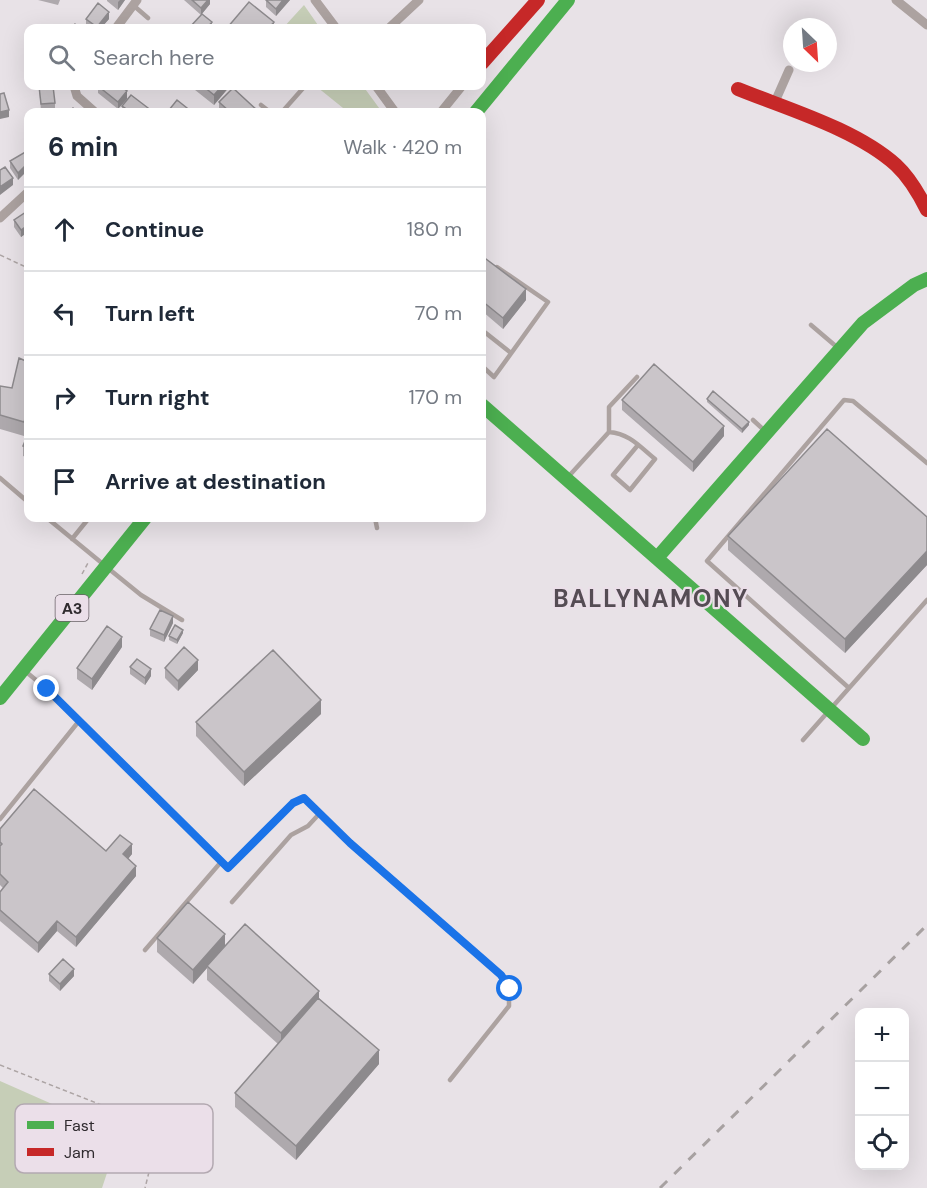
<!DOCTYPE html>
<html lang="en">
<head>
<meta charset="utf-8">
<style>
	body { margin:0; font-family:"DM Sans",sans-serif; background:#f2f2f3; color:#1f2937 }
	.controls { position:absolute; right:18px; bottom:18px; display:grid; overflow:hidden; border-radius:12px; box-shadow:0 6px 24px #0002 }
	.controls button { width:54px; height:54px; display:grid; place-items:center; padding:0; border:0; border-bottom:2px solid #e0e1e3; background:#fff; color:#1f2937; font:30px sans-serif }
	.compass { position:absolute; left:783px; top:18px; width:54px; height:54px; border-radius:50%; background:#fff; box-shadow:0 6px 24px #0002; rotate:155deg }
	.stop { position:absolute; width:18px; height:18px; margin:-14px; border:4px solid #1a73e8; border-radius:50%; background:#fff }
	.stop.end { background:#1a73e8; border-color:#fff; box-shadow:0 2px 6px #0008 }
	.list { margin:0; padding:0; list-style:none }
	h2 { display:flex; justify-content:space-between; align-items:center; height:78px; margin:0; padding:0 24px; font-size:26px }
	h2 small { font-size:20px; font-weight:400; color:#747a83 }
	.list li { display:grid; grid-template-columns:39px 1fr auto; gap:18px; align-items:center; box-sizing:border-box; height:84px; padding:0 24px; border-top:2px solid #e0e1e3 }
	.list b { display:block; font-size:22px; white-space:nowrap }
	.list em { font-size:20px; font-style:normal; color:#747a83 }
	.icon { flex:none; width:33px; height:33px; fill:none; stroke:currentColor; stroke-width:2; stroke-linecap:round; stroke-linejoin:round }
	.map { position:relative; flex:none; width:927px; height:1188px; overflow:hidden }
	.search { position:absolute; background:#fff; box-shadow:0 6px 24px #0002; left:24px; top:24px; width:462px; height:66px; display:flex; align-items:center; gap:15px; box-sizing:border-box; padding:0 21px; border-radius:12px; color:#747a83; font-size:22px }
	.panel { position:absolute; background:#fff; box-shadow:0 6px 24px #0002; left:24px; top:108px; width:462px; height:414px; border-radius:12px }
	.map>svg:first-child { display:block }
	.green { fill:#c6ceb7 }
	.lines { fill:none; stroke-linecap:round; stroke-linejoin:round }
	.path { stroke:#aca4a4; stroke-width:1.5; stroke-dasharray:4.5 3; stroke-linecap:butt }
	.lane { stroke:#aca2a0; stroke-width:4.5 }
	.street { stroke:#aca2a0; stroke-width:9 }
	.fast { stroke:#4caf50; stroke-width:14 }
	.jam { stroke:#c62828; stroke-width:14 }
	.rail { stroke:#a7a1a1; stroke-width:3; stroke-dasharray:10 10; stroke-linecap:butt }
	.wall { fill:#aea9ad }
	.shaded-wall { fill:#8d8a8d }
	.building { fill:#cac5c9; stroke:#8d8a8d; stroke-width:1.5 }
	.route { stroke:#1a73e8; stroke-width:8 }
	.labels { text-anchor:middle; stroke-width:4.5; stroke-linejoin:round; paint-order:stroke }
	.shield { fill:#ebdfe9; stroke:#686167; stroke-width:1.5 }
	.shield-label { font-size:16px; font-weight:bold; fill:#302b2f }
	.district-label { font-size:24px; font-weight:bold; letter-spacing:1.5px; fill:#554c54; stroke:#ebdfe9 }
	.key { fill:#ebdfe9; stroke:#b3a9b1; stroke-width:1.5 }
	.key-label { font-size:16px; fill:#302b2f }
</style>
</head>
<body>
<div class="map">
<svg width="927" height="1188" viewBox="0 0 927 1188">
	<rect width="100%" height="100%" fill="#e8e2e7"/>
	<path class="green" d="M304,5L320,28H283Z
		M363,86L382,112H348L317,87Z
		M0,1081L120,1134L102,1188H0Z"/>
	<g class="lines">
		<path class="path" d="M0,255L28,268
			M82,574L88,563
			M0,1065L160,1128L145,1188"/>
		<path class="lane" d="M133,5L148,18
			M261,105L270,112
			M282,112L305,86
			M811,325L838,348
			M482,330L511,353
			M482,366L494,377L548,302L497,267
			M753,420L765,431
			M609,432V407L637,377
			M568,477L609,432C630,434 639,446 655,459L630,490L613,475L638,445
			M0,478L28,502
			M47,518L103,564
			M375,518L377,528
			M72,539L89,518
			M109,569L141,595L182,620
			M25,671L47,689L228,868L293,803L304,798L350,843L501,976L509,989V1006L450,1080
			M849,688L707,561L844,400L853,401L927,463
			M803,740L927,600
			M0,819L79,721
			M232,902L291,835L308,826L320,813
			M145,950L221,862"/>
		<path class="street" d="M315,0L336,28
			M896,0L927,25
			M116,28L137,0
			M389,28L419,0
			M74,86L77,96L95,112
			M376,86L395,112
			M774,104L789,70
			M441,112L462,86
			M0,218L28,192"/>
		<path class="fast" d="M476,112L568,0
			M482,405L863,739
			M657,558L863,323L914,285L927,279
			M0,698L145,518"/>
		<path class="jam" d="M482,63L538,0
			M738,89C787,109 856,129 896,165C909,177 919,194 927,210"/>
		<path class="rail" d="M660,1188L927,925"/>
	</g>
	<path class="wall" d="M38,0H60L58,5Z
		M107,0H125L118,10L107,1Z
		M184,0H210V4L201,15Z
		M266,0H290L276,16L266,7Z
		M86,19H109L101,28H90L86,26Z
		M39,86L55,103V110L41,111Z
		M98,86L127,99L118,109L98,93Z
		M190,86H230L214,105Z
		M219,102L259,112H219Z
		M122,106L152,112H122Z
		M27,151L18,180L10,168V161Z
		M28,215V232L21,237L14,227V220Z
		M482,256L526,300L503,329L482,311Z
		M28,362V424L24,436L0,429V386L12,388Z
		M707,399L749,425L742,433L707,402Z
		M622,400L724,436L693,472L622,410Z
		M28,434V458L23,456V446Z
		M927,517V565L845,653L728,550V536Z
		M173,623L164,642L150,636V629Z
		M183,633L177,644L169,640V636Z
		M122,647L92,690L77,679V668Z
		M130,667L151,676L145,685L130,674Z
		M165,668L198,670L178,691L165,678Z
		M321,714L244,786L196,736V722Z
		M0,829L106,851L132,854L128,859L136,876L76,947L57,931L38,953L0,921V892L3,888L0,885Z
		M157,938L225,946L319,998L379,1064L296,1160L235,1107V1093L278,1044L207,980V968L193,984L157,952Z
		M49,974L74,976L60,991L49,981Z"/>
	<path class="shaded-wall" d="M120,0H125L118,10V2Z
		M208,0H210V4L201,15V8Z
		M283,0H290L276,16V9Z
		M109,12V19L101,28H97V27Z
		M212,22V28H207Z
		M274,22V28H269Z
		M222,86H230L214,105V95Z
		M127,91V99L118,109V102Z
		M9,110V117L0,119V112Z
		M28,163V170L18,180V173Z
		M13,178V185L0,195V187Z
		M28,225V232L21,237V230Z
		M526,289V300L503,329V318Z
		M28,410V424L24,436V422Z
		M749,422V425L742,433V429Z
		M724,426V436L693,472V462Z
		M927,551V565L845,653V639Z
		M173,616V623L164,642V635Z
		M183,630V633L177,644V640Z
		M122,637V647L92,690V679Z
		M198,660V670L178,691V681Z
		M151,669V676L145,685V678Z
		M321,700V714L244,786V772Z
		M132,844V854L123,865V854Z
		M136,866V876L76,947V937Z
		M57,921V931L38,953V943Z
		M225,934V948L207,966V968L193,984V970Z
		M74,969V976L60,991V984Z
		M319,991V1005L281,1047V1033Z
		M379,1050V1064L296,1160V1146Z"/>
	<path class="building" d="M192,0H208L201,8Z
		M266,0H283L276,9Z
		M249,2L274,22L269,28H227Z
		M98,3L109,12L97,27L86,19Z
		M202,14L212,22L207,28H189Z
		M75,24L81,28H72Z
		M39,86H53L55,103L41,104Z
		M98,86H120L127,91L118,102Z
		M203,86H222L214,95Z
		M233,88L259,112H230L219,102Z
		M4,93L9,110L0,112V94Z
		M131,95L152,111L151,112H131L122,106Z
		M177,100L192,112H171L169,110Z
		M73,108L77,112H68Z
		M27,151L28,153V163L18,173L10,161Z
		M5,167L13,178L0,187V170Z
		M26,212L28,215V225L21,230L14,220Z
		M482,256L526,289L503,318L482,301Z
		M19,358L28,362V410L24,422L0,415V386L12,388Z
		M654,364L724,426L693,462L622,400Z
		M713,391L749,422L742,429L707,399Z
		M827,429L927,517V551L845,639L728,536Z
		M28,434V447L23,446Z
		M160,610L173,616L164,635L150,629Z
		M175,625L183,630L177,640L169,636Z
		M107,626L122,637L92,679L77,668Z
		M184,647L198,660L178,681L165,668Z
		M273,650L321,700L244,772L196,722Z
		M137,659L151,669L145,678L130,667Z
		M34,789L106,851L120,835L132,844L123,854L136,866L76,937L57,921L38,943L0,910V892L8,882L0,874V846L2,844L0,842V829Z
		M188,902L225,934L193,970L157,938Z
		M245,924L319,991L281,1033L207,966Z
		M63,959L74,969L60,984L49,974Z
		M318,998L379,1050L296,1146L235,1093Z"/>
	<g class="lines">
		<path class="route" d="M47,689L228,868L293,803L304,798L350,843L501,975L510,989"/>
	</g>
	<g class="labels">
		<rect class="shield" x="55.5" y="595" width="33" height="26" rx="4.5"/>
		<g class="shield-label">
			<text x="72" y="614">A3</text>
		</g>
		<g class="district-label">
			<text x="651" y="607">BALLYNAMONY</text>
		</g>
	</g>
	<rect x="15" y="1104" width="198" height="69" rx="9" class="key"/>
	<rect x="27" y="1121" width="27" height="8" fill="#4caf50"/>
	<rect x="27" y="1148" width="27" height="8" fill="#c62828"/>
	<g class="key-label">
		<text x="64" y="1131">Fast</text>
		<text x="64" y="1158">Jam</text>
	</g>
</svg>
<div class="controls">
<button>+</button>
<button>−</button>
<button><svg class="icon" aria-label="locate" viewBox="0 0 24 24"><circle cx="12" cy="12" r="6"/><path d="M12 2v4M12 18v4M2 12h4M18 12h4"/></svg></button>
</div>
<svg class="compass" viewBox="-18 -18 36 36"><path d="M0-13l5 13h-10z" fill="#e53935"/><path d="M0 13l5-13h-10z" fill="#747a83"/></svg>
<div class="stop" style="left:510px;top:989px"></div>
<div class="stop end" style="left:47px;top:689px"></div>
<div class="search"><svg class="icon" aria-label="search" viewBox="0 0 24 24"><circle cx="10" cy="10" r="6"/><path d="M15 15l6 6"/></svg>Search here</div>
<section class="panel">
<h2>6 min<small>Walk · 420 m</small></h2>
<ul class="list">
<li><svg class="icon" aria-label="ahead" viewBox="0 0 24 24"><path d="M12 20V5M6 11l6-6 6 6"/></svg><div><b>Continue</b></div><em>180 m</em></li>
<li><svg class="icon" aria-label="left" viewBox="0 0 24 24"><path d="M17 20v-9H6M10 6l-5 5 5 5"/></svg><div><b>Turn left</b></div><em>70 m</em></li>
<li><svg class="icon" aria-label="right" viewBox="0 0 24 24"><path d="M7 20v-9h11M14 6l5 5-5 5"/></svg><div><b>Turn right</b></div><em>170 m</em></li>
<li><svg class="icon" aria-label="arrive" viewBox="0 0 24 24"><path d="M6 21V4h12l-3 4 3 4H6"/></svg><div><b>Arrive at destination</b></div></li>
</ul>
</section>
</div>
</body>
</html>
